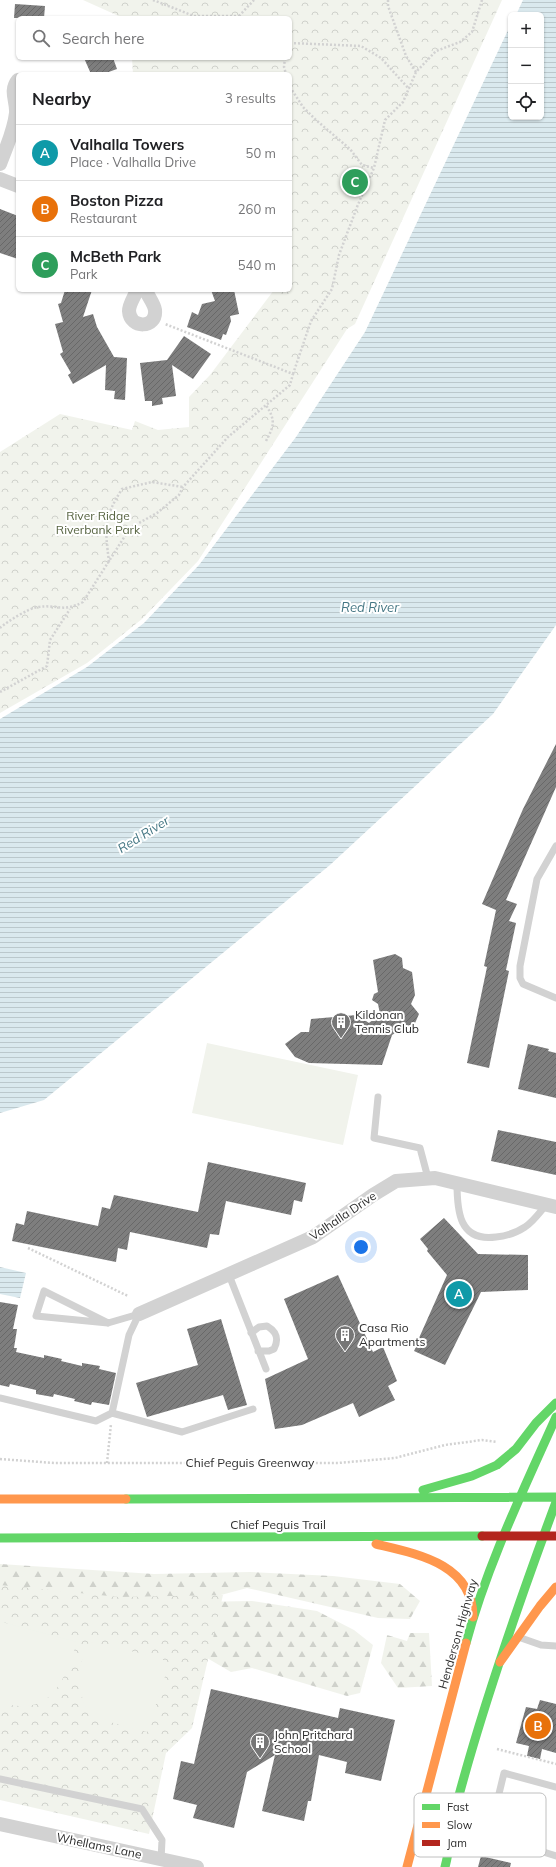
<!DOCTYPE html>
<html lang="en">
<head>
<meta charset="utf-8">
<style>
	body { margin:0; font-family:Mulish,sans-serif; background:#f6f6f6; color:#202124 }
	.controls { position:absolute; right:12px; top:12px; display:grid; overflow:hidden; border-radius:6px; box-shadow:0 1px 3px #0004 }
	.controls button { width:36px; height:36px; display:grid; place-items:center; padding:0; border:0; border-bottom:1px solid #e0e0e0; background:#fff; color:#202124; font:20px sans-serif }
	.you { position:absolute; left:361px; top:1247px; width:14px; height:14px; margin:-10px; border:3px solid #fff; border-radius:50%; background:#1a73e8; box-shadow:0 0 0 6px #1a73e833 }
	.badge { display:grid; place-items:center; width:26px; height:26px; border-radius:50%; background:#d93025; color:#fff; font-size:13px; font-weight:700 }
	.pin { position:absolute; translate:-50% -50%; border:2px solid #fff; box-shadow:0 1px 4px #0006 }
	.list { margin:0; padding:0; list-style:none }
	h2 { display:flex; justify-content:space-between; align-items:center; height:52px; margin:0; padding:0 16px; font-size:17px }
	h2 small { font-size:13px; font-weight:400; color:#757577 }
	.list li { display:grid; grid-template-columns:26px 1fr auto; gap:12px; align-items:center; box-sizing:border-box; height:56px; padding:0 16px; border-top:1px solid #e0e0e0 }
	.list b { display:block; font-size:15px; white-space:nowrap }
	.list p { margin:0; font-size:13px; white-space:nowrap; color:#757577 }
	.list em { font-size:13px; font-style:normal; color:#757577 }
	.icon { flex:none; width:22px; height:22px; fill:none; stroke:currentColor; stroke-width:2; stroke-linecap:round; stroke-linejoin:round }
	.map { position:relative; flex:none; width:556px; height:1867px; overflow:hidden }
	.search { position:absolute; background:#fff; box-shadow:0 1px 3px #0004; left:16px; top:16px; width:276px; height:44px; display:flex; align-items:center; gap:10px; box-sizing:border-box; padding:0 14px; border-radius:6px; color:#757577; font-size:15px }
	.panel { position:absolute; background:#fff; box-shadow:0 1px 3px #0004; left:16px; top:72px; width:276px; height:220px; border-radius:6px }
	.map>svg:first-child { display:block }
	.forest { fill:url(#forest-firs) }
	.park { fill:url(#park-crowns) }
	.pitch { fill:#f1f3ec }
	.water { fill:url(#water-rules) }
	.building { fill:url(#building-hatch) }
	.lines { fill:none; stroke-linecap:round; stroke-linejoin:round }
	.path { stroke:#d2d2d2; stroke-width:2.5; stroke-dasharray:2 2; stroke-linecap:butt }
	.lane { stroke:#d2d2d2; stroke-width:7 }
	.street { stroke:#d2d2d2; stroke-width:14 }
	.fast { stroke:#63d668; stroke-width:9 }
	.slow { stroke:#ff974d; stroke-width:9 }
	.jam { stroke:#b3261e; stroke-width:9 }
	.labels { text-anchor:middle; stroke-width:4; stroke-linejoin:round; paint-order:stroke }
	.park-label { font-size:12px; fill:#566340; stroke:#fff }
	.poi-label { font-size:12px; fill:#2d2d2d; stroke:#fff; text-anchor:start }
	.street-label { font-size:12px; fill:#2d2d2d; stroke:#fff }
	.water-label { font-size:13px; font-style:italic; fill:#457784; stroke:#fff }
	.key { fill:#fff; stroke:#c0c0c0; stroke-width:1 }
	.key-label { font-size:11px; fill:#2d2d2d }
</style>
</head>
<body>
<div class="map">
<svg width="556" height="1867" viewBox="0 0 556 1867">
	<defs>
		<pattern id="forest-firs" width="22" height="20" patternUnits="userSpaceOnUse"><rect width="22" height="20" fill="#f1f3ec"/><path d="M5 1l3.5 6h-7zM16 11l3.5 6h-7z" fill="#cfd1cb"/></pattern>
		<pattern id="park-crowns" width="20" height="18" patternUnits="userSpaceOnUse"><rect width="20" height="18" fill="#f1f3ec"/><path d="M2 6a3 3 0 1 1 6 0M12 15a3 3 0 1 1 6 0" fill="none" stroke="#cfd1cb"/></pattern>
		<pattern id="water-rules" width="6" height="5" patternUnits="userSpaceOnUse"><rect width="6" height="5" fill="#dae9ee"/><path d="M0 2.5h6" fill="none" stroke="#bbc8cc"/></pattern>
		<pattern id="building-hatch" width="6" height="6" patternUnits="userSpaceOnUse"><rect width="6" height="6" fill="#7e7e7e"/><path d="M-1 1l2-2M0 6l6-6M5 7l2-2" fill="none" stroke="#686868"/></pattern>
	</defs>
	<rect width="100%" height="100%" fill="#fff"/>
	<path class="forest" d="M0,1564L154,1574L250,1572L333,1576L400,1584L420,1601L410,1619L378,1618L247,1588L195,1602L252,1601L317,1611L354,1630L373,1645L360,1693L347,1696L252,1668L231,1672L195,1651L0,1593Z
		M410,1633H429L432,1686L398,1688L381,1663L387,1635L407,1641Z"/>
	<path class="park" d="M83,0H502L355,324L347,329L198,561L142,619L87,663L0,713V452L60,414L132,430L135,421L158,430L189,427V397L210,375L274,290H290V74H133L132,58H290V18H123Z
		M0,1585L119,1597L223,1595L192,1728L166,1753L149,1834L0,1800Z"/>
	<path class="pitch" d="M207,1043L358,1075L343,1145L192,1113Z
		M2,1622L77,1642C68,1668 58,1705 25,1706C17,1707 8,1704 0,1703V1624Z
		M89,1642L162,1658L168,1667L147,1732L110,1722L84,1705C77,1676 77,1669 89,1642Z"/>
	<path class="water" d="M523,0H556V625L493,714L330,865L44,1100L0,1113V719L87,667L144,623L199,565L296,437L365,332L511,24V117H541V15H516Z
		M0,1267L26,1273L20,1298L0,1294Z"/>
	<path class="building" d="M15,4L45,6L44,18H14Z
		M84,58H113L117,69L103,74H91Z
		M0,209L18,216V259L0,253Z
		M65,290H92L83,317L93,314L97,327L114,357L127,358L125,400L114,399L115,391L105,390L106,365L73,384L68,375L71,373L60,354L63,352L55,324L63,322L58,304L61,303Z
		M211,290H234L239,314L230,316L231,321L226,335L223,334L221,340L187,327L192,312L198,315L202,304L215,301Z
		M184,336L211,354L193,379L172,365L176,396L162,398L163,404L152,406V401H145L140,363L167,360Z
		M556,744V787L506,900L517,904L509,921L516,923L506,970L509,971L489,1068L467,1063L487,967L484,966L496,910L482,904L523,809Z
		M395,954L402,958L403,968L412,972L415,995L411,1004L419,1014L412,1030L398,1031L392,1035L382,1065L309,1063L295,1057L285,1044L301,1032H309L311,1019L357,1015L369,1023L380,1014L378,1004L372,1000L374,994L378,992L373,960Z
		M528,1044L549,1049L548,1051L556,1053V1098L518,1089Z
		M498,1130L556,1142V1175L491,1161Z
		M208,1162L306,1183L302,1202L294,1200L291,1215L226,1201L219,1235L210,1234L207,1248L130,1232L127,1250L118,1248L116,1262L12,1241L16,1223L24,1225L27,1211L98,1226L102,1207L110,1209L114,1195L198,1212Z
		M444,1218L478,1254L528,1255V1290L481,1292L445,1365L414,1351L420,1339L419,1338L447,1275L427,1251L428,1249L420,1239Z
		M338,1275L373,1352L383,1347L397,1381L388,1386L395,1400L359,1417L353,1403L302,1425L275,1429L265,1379L308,1359L284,1299Z
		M0,1302L18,1305L13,1329H17L14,1348H17L16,1352L44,1358V1355L62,1359L61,1361L82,1366V1363L100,1366L99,1369L116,1373L109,1405L92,1402L91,1405L74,1401L75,1399L54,1394L53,1397L36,1394V1390L10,1384L9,1387L0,1385Z
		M221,1319L247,1405L228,1410L223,1395L147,1417L136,1383L198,1365L187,1329Z
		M211,1689L338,1718L340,1708L395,1720L381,1781L345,1773L347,1762L319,1755L311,1801H308L304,1821L262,1811L275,1755L247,1772L234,1828L193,1818L197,1805L173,1799L181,1761L194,1764Z
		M540,1700L556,1704V1753L542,1749L540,1759L527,1756L529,1746L516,1743L526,1707L537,1709Z
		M481,1856L511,1863L510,1867H478Z"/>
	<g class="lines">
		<path class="path" d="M153,0L194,16H239L242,18
			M388,0V6L406,56L416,72
			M239,16L254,0
			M290,43L361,46L381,58L409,89
			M285,58L284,67L286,74
			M290,87L303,107L316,120L350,149L362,165L374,168
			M293,374L311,321L332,289L339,255L357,207L374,168L385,120L403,102L416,72L436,51L460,42L472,32L482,0
			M266,441C274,426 276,421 266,405
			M109,562C105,528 103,519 122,489L152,482L183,487
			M0,628C8,621 29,608 38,607C58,604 62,613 83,602L130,528L157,513L179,495L183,487L228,437L290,385L293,374L165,324
			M0,692L47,666L50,640L70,609
			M28,1248L128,1296
			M0,1459L54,1463H338L395,1458L445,1445L482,1440L497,1442
			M107,1463L111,1424
			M497,1749L556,1764
			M464,1845L471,1847"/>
		<path class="lane" d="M556,846L537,879L520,966V978L523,984L556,998
			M378,1097L374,1138L420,1148L428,1178
			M457,1183C457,1211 459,1242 496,1237C506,1236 516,1233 525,1227C533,1222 540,1212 546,1205
			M229,1275L266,1369
			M108,1323L44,1291L36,1316L108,1323L139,1314
			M251,1333L259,1327L267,1326C277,1332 279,1339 274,1349L269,1351H258
			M0,1398L96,1421L112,1413L129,1335L139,1314
			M112,1413L182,1432L253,1409
			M521,1638L541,1645L556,1646
			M0,1779L142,1809L162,1840L161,1860
			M556,1787L504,1773L489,1835L556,1856"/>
		<path class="street" d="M0,164C6,148 14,131 16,113C17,101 9,91 18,80
			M0,179L18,186
			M137,290C135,296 129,304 129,311C130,329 157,329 155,310C154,303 148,297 146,290
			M139,1314L313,1237L373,1195L396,1181L435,1178L556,1207
			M0,1824L197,1867"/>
		<path class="fast" d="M423,1490L472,1476L497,1465L516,1449L536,1423L556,1403
			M126,1499L556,1497
			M0,1538L482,1536
			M466,1643C487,1565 523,1491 556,1417
			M445,1867C451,1844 452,1821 458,1799C485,1698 520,1599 556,1502"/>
		<path class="slow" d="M0,1499H126
			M376,1544C418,1554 473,1564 473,1617
			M500,1662L540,1606L556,1587
			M407,1867L466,1643"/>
		<path class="jam" d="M482,1536H556"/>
	</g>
	<defs>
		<symbol id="building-pin" viewBox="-11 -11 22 30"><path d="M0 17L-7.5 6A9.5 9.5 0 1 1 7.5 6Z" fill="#767676" stroke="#fff"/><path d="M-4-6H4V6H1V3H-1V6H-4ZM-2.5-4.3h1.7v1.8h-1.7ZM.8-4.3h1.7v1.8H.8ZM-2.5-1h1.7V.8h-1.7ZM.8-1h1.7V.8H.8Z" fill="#fff"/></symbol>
	</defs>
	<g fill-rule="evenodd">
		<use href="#building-pin" x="330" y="1011" width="22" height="30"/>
		<use href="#building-pin" x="334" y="1324" width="22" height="30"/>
		<use href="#building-pin" x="249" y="1731" width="22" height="30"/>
	</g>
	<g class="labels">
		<g class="park-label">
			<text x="98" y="520">River Ridge<tspan x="98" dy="14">Riverbank Park</tspan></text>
		</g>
		<g class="poi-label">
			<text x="355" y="1019">Kildonan<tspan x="355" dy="14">Tennis Club</tspan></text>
			<text x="359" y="1332">Casa Rio<tspan x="359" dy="14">Apartments</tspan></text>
			<text x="274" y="1739">John Pritchard<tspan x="274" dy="14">School</tspan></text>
		</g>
		<g class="street-label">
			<text transform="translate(343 1216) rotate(-34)" y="4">Valhalla Drive</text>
			<text x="250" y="1467">Chief Peguis Greenway</text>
			<text x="278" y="1529">Chief Peguis Trail</text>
			<text transform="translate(458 1634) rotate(-74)" y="4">Henderson Highway</text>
			<text transform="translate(99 1846) rotate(12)" y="4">Whellams Lane</text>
		</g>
		<g class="water-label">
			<text x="370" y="612">Red River</text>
			<text transform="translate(143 834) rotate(-32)" y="5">Red River</text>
		</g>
	</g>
	<rect x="414" y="1793" width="132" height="64" rx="6" class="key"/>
	<rect x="422" y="1804" width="18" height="6" fill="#63d668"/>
	<rect x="422" y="1822" width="18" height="6" fill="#ff974d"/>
	<rect x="422" y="1840" width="18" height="6" fill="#b3261e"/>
	<g class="key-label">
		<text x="447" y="1811">Fast</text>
		<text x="447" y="1829">Slow</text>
		<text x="447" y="1847">Jam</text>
	</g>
</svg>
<div class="controls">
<button>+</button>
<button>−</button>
<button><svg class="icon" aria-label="locate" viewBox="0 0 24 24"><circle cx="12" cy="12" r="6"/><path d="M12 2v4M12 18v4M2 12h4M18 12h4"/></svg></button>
</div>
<div class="you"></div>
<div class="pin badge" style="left:459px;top:1294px;background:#0f9aa8">A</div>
<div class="pin badge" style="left:538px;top:1726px;background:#e8710a">B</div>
<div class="pin badge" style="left:355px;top:182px;background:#2e9e5b">C</div>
<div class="search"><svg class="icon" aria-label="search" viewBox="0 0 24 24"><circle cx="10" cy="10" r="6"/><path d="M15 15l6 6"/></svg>Search here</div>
<section class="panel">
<h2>Nearby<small>3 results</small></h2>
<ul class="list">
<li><span class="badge" style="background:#0f9aa8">A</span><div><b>Valhalla Towers</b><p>Place · Valhalla Drive</p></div><em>50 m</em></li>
<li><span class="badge" style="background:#e8710a">B</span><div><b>Boston Pizza</b><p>Restaurant</p></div><em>260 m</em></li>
<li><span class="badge" style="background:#2e9e5b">C</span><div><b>McBeth Park</b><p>Park</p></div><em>540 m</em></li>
</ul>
</section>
</div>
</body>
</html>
